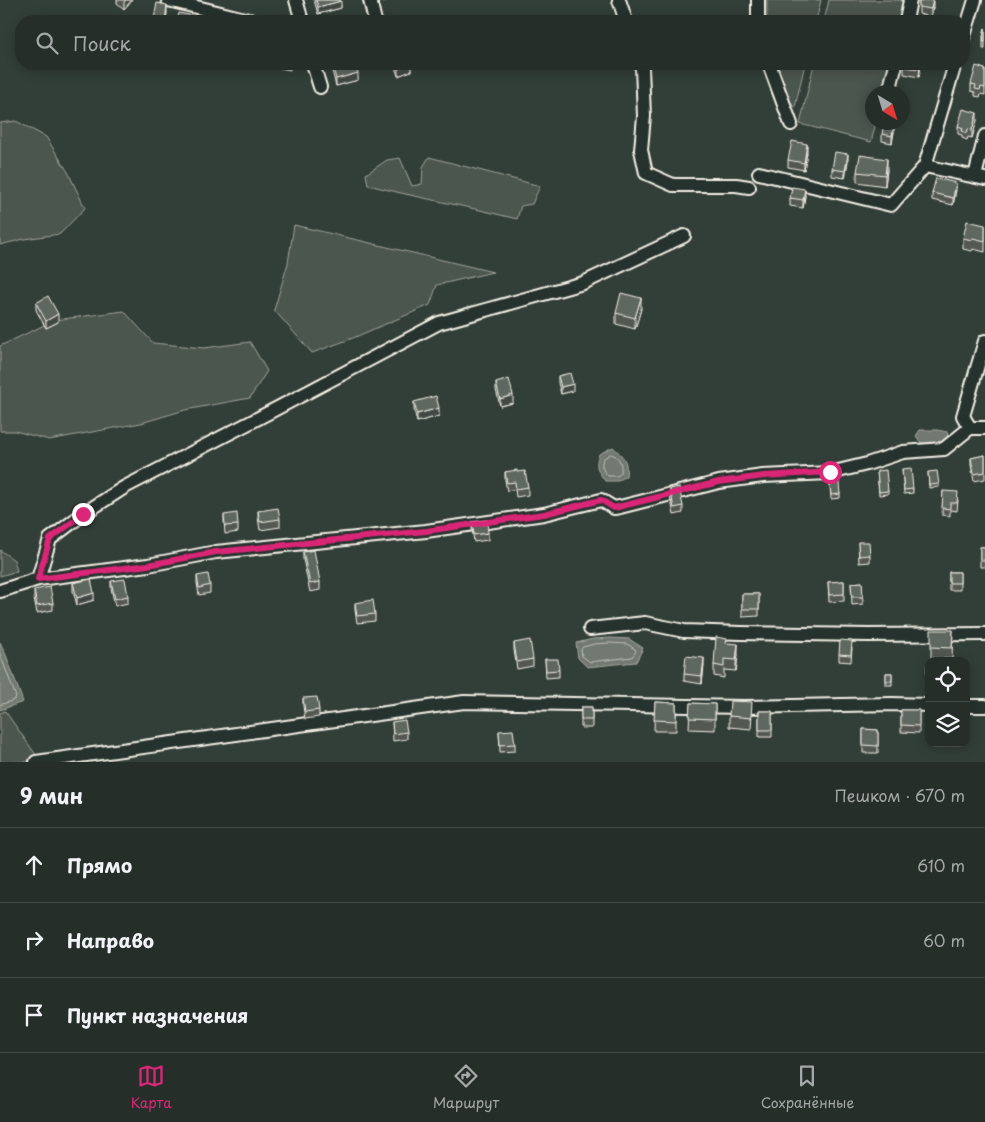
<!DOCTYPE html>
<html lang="ru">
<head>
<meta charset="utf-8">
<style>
	body { margin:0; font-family:"Playpen Sans",sans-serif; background:#323a36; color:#f1f3f6 }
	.controls { position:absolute; right:15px; bottom:15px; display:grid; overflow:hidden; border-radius:10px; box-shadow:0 2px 12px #0003 }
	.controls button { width:45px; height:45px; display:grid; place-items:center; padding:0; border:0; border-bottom:1px solid #424a47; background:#262e2a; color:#f1f3f6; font:25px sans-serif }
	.compass { position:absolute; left:865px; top:85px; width:45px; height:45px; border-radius:50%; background:#262e2a; box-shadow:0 2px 12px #0003; rotate:142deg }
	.stop { position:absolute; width:15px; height:15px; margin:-11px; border:4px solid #db2777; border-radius:50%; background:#fff }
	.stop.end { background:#db2777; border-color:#fff; box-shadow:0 1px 5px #0008 }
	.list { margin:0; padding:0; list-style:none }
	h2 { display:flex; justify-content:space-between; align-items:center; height:65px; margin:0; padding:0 20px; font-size:21px }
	h2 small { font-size:16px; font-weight:400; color:#a4a8a8 }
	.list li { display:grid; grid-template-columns:32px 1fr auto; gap:15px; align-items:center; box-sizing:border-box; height:75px; padding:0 20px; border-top:1px solid #424a47 }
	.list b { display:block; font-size:19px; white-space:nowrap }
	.list em { font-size:16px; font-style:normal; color:#a4a8a8 }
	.icon { flex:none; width:28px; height:28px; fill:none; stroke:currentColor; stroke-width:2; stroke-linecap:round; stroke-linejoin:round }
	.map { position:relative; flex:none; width:985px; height:762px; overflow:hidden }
	.search { position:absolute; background:#262e2a; box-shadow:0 2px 12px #0003; left:15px; right:15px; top:15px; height:55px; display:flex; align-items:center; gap:12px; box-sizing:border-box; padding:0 18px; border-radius:20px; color:#a4a8a8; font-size:19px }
	.sheet { height:290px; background:#262e2a }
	nav { display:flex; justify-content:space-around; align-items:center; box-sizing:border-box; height:70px; border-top:1px solid #424a47; background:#262e2a; font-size:14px; color:#a4a8a8 }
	nav a { display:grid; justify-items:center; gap:2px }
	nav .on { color:#db2777 }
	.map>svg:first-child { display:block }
	.green { fill:#4c564f; stroke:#a0a49c }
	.water { fill:#727972; stroke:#a6a9a1 }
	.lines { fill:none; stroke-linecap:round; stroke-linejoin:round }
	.shore { stroke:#c0c1b9; stroke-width:1 }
	.minor-casing { stroke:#f4f1e8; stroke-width:16 }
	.minor { stroke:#26332d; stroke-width:12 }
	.wall { fill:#525953; stroke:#f4f1e8 }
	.shaded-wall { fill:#424944; stroke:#f4f1e8 }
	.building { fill:#5f6861; stroke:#f4f1e8 }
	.route { stroke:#db2777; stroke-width:6 }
</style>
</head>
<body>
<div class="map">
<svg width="985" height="762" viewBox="0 0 985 762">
	<rect width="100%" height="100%" fill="#323e38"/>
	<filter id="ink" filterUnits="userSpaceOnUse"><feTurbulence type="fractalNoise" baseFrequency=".02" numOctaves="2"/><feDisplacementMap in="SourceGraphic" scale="10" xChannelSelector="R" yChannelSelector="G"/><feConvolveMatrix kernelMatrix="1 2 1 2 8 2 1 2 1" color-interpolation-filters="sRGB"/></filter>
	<g filter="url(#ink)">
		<path class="green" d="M767,0H821L816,21H767Z
			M829,0H905L900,21H824Z
			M777,64H805L795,107H789Z
			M814,64H890L883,92H872V122L876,123L871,142L800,124Z
			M16,121L46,137L68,172L85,208L60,234L24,239L0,245V123Z
			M429,157L540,186L532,204L521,206L517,219C468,206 417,198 368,185L366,174L387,160L400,158L412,186L422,184L423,167Z
			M294,225L493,272L437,285L430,305L353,338L312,353L274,310L288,263Z
			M124,311L153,343L204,348L250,342L267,371L250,398L185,410L141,423L49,440L15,431H0V346L55,320Z
			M0,550L14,560L17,571L0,576Z
			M5,711L41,762H0V713Z"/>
		<path class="water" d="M920,430H937L947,432L949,440L939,444L921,443L916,436Z
			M613,447C624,457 628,461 626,476L618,481H605C598,471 594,467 599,454Z
			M610,638L629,639L643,648L636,662L587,667L578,658L576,643L593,639Z
			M0,642L6,655L23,702L0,710Z"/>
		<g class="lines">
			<path class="shore" d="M611,454C620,456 622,465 621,473L617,476H608C603,471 600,466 603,459Z
				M610,643L627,644L635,649L636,651L632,657L590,662L582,656L581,649L583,647L594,644Z
				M0,654L16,697L14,700L0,705"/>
			<defs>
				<path id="minor" d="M168,0L253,21
					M296,0L302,21
					M370,0L375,21
					M619,0L626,21
					M758,21V0
					M906,21L910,0
					M964,36L975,0
					M313,64L320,87
					M640,64L642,68L644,116L641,150L646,173L673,185H736L749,187
					M769,64L791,124
					M889,92L896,64
					M925,166L985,179
					M759,173L891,205L925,166L955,64
					M975,176L985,136
					M970,428L963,416L985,341
					M38,579L148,565L216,552L426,531L544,514L601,500L614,508L620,507L719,482L763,476L830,473L867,464L903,452L944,449L970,428H985
					M0,591L38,579L50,539L83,514L125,487L251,422L439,323L583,283L684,236
					M590,629L645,623L684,631L741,633L868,635L985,634
					M966,706H985
					M36,762L464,702L745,707L892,704L929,705"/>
			</defs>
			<use href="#minor" class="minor-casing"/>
			<use href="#minor" class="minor"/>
		</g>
		<path class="wall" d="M117,0H132L124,9L117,3Z
			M314,0H340L341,8L318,14Z
			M919,1L933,7L931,17L919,14Z
			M167,12L166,21H154V19Z
			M985,28V49H983V37Z
			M270,64H291L290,70L270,66Z
			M331,64H356L358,80L336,86L331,67Z
			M395,64H411V71L398,76L395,67Z
			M921,64L919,77L904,74V67Z
			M985,69V95L981,94L980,97L975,96V92L971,91V84Z
			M977,120L972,138L968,137L967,140L962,138V135L958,134V126Z
			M894,132L892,143L882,141V134Z
			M807,152L804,170L788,167V160Z
			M848,161L845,178L832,176V169Z
			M887,170L885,186L857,182V172Z
			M956,190L953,205L932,200V193Z
			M805,196L803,208L790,206V198Z
			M985,225V252L973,249L972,251L963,249V238Z
			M36,303L58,322L46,328L36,310Z
			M641,309L635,329L616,324V313Z
			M558,376L573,391L561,394L558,383Z
			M496,383L513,403L500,406L496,390Z
			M414,402L439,416L417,422L414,410Z
			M985,455V479L974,481L971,465V458Z
			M902,469L913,489V493L904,494Z
			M877,471L888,491V494L879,495Z
			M505,472H517L528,487V495L516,497L515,489L507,491L505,480Z
			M928,472L939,484V487L929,488Z
			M829,474L840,494V498L831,499Z
			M670,489L683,506V513L674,515L670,496Z
			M943,491L958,500L957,511L950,510V516L942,515Z
			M258,511L280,519V527L260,530L258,518Z
			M224,515L238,525V532L225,534L224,522Z
			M472,522L488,533V540L474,542L472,529Z
			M858,542L870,555V562L859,563Z
			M980,547H985V567H980Z
			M303,552L320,582V590L310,592L303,559Z
			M949,572H960V590H949Z
			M197,576L210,585V593L199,595L197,583Z
			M111,581L128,596V603L115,606L111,588Z
			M844,581V601L829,602L828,582Z
			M862,582L863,604L852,605L851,583Z
			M73,583L94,600L77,605L73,591Z
			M34,590L53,603V610L37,613L34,598Z
			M742,594H759V616L742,617Z
			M355,603L375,614V621L357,623L355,610Z
			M953,630L952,659L931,658V647Z
			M514,643L533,659V666L517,669L514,650Z
			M727,643L738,655L736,671L724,670V678L714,676V665Z
			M852,648L851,662L839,661V654Z
			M545,659L559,670V677L546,678Z
			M704,665L702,684L684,681V674Z
			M927,665H929V684H927Z
			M886,673H892V685H886Z
			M303,698L319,710V717L305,719L303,706Z
			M655,702L676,703V731H654Z
			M690,703L715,704V730L689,729Z
			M581,707H592V728H581Z
			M901,710H919V733L901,732Z
			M759,711H772V737H759Z
			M752,713L751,729L729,727V716Z
			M392,722L407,732V739L393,741Z
			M863,729L878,730V753H863Z
			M499,731L515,744V751L500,752Z"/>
		<path class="shaded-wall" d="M126,0H132L124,9V2Z
			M380,0H389L380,2Z
			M933,0V7L931,17V9Z
			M341,1V8L318,14V7Z
			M167,5V12L166,21H165Z
			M411,64V71L398,76V69Z
			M920,64H921V67L919,77Z
			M358,73V80L336,86V79Z
			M977,113V120L972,138V130Z
			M894,125V132L892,143V136Z
			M807,144V152L804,170V163Z
			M848,154V161L845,178V171Z
			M887,159V170L885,186V175Z
			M956,183V190L953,205V198Z
			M805,189V196L803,208V200Z
			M641,298V309L635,329V318Z
			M58,314V322L46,328V321Z
			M573,384V391L561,394V387Z
			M513,395V403L500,406V399Z
			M439,408V416L417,422V414Z
			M94,593V600L77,605V598Z
			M738,644V655L736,671V660Z
			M704,658V665L702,684V676Z"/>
		<path class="building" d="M316,0H340L341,1L318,7Z
			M922,0H933L931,9L919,7V1L922,2Z
			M157,3L167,5L165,21L154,19Z
			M179,13L199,17L198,21H177Z
			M344,17L345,21H328Z
			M397,18L398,21H388Z
			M985,28V42L983,41L984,37H983Z
			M332,64H356L358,73L336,79Z
			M396,64H411L398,69Z
			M904,64H920L919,69L904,67Z
			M976,66L985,69V88L981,87L980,90L975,89L976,85L971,84Z
			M963,109L977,113L972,130L968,129L967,133L962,131L963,128L958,126Z
			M884,123L894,125L892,136L882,134Z
			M792,141L807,144L804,163L788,160Z
			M835,152L848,154L845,171L832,169Z
			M860,155L887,159L885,175L857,172Z
			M936,178L956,183L953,198L932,193Z
			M792,187L805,189L803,200L790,198Z
			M967,221L985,225V241L973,238L972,240L963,238Z
			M621,293L641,298L635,318L616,313Z
			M48,296L58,314L46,321L36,303Z
			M570,373L573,384L561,387L558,376Z
			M509,379L513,395L500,399L496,383Z
			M436,396L439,408L417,414L414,402Z
			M985,455V472L974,474L971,458Z
			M911,468L913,489L904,490L902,469Z
			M517,470V472L525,471L528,487L516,489L515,482L507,483L505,472Z
			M886,470L888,491L879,492L877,471Z
			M937,471L939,484L929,485L928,472Z
			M838,473L840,494L831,495L829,474Z
			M679,487L683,506L674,508L670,489Z
			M943,491L958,492L957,503H950V509L942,508Z
			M278,508L280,519L260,522L258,511Z
			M237,513L238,525L225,526L224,515Z
			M487,520L488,533L474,535L472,522Z
			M858,542H869L870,555L859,556Z
			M980,547H985V560H980Z
			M314,550L320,582L310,584L303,552Z
			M949,572H960V583H949Z
			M208,574L210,585L199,588L197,576Z
			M91,579L94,593L77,598L73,583Z
			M125,579L128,596L115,599L111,581Z
			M844,581V594L829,595L828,582Z
			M862,582L863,597H852L851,583Z
			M50,587L53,603L37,606L34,590Z
			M742,594H759V609H742Z
			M373,600L375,614L357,616L355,603Z
			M931,630H953L952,648L931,647Z
			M716,637L727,639L726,643L738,644L736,660L724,659V667L714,665Z
			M530,640L533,659L517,662L514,643Z
			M840,640L852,641L851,655L839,654Z
			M686,656L704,658L702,676L684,674Z
			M545,659H558L559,670L546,671Z
			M927,665H929V677H927Z
			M886,673H892V681H886Z
			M317,697L319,710L305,712L303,698Z
			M730,701L752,702L751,718L729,716Z
			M655,702L676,703V721L654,720Z
			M690,703L715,704V719L689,718Z
			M581,707H592V720H581Z
			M901,710H919V726L901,725Z
			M759,711H772V730H759Z
			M405,720L407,732L393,734L392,722Z
			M863,729L878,730V746L863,745Z
			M513,730L515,744L500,745L499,731Z"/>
	</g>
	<g class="lines" filter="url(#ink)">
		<path class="route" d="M83,514L50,539L38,579L148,565L216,552L426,531L544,514L601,500L614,508L719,482L764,476L830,472"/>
	</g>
</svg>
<div class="controls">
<button><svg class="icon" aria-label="locate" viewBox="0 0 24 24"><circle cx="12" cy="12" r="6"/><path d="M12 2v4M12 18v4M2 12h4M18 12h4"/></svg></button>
<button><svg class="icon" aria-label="layers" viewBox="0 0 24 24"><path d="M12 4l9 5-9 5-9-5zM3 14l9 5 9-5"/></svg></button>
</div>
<svg class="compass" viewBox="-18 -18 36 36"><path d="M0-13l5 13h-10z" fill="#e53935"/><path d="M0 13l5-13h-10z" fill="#a4a8a8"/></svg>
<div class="stop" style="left:830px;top:472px"></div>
<div class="stop end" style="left:83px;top:514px"></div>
<div class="search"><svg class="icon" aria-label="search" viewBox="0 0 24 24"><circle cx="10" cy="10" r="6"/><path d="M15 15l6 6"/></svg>Поиск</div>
</div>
<section class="sheet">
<h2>9 мин<small>Пешком · 670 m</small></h2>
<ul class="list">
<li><svg class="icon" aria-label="ahead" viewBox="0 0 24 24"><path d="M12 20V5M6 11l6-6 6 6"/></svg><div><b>Прямо</b></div><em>610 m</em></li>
<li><svg class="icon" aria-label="right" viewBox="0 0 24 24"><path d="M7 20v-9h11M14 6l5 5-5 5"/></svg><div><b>Направо</b></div><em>60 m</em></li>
<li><svg class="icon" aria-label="arrive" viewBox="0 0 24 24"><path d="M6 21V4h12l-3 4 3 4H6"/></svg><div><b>Пункт назначения</b></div></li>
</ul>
</section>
<nav>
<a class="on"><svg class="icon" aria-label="map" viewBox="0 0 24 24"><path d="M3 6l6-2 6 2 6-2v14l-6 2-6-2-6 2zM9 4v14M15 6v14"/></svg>Карта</a>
<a><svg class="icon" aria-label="directions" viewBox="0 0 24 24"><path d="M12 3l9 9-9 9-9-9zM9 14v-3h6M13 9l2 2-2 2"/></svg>Маршрут</a>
<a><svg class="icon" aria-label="saved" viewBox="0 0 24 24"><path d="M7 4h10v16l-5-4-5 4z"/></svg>Сохранённые</a>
</nav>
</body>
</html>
